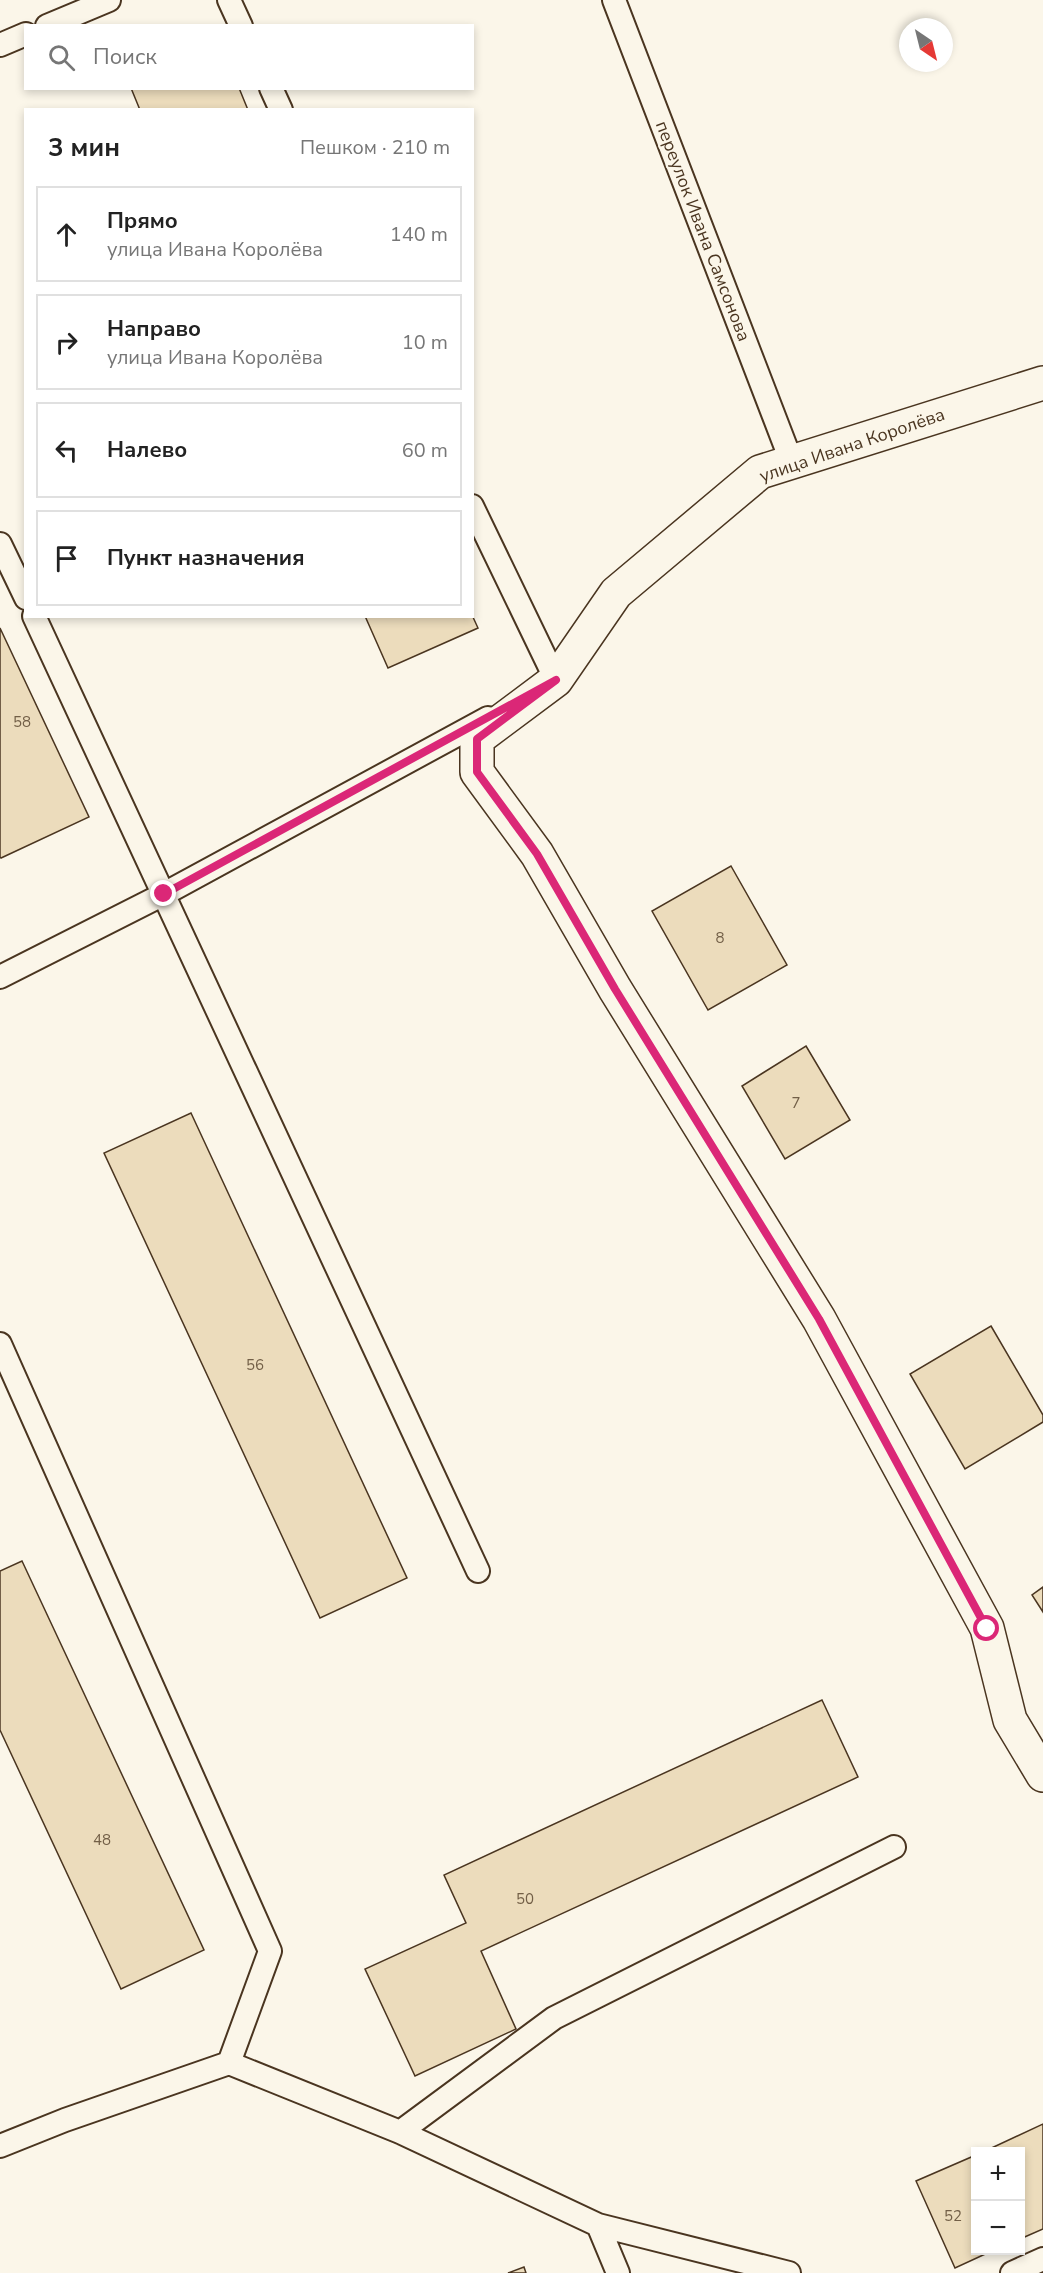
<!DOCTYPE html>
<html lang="ru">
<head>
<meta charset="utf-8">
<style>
	body { margin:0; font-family:"Nunito Sans",sans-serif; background:#f6f6f6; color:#222 }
	.controls { position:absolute; right:18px; bottom:18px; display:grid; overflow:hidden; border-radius:0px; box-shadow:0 3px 9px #0003 }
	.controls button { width:54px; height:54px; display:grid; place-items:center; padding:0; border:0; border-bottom:2px solid #e0e0e0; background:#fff; color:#222; font:30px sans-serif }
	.compass { position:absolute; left:899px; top:18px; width:54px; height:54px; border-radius:50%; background:#fff; box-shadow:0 3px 9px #0003; rotate:145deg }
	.stop { position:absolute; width:18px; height:18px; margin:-14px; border:4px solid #db2777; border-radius:50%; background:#fff }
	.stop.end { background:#db2777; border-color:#fff; box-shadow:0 2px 6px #0008 }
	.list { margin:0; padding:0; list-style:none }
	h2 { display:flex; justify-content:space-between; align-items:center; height:78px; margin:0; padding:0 24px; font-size:26px }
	h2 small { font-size:20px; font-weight:400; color:#767676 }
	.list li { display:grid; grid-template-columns:39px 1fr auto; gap:18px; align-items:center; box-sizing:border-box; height:96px; margin:0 12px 12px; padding:0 12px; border:2px solid #e0e0e0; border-radius:0px }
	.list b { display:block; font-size:22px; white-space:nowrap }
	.list p { margin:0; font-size:20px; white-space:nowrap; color:#767676 }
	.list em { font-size:20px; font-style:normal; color:#767676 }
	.icon { flex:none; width:33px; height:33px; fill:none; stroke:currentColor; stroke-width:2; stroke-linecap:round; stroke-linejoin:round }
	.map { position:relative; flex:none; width:1043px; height:2273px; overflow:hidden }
	.search { position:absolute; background:#fff; box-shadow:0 3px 9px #0003; left:24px; top:24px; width:450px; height:66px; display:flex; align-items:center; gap:15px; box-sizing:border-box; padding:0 21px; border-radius:0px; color:#767676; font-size:22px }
	.panel { position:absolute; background:#fff; box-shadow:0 3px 9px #0003; left:24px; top:108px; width:450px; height:510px; border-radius:0px }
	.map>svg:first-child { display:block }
	.building { fill:#ecdcbc; stroke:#4a3520; stroke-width:1.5 }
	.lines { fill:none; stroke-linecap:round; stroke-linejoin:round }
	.service-casing { stroke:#4a3520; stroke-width:26 }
	.minor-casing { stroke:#4a3520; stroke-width:36 }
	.service { stroke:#fbf6e9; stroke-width:22 }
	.minor { stroke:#fbf6e9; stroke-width:33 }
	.route { stroke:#db2777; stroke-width:8 }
	.labels { text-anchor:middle; stroke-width:4.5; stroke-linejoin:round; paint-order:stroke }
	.number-label { font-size:15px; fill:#725f47 }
	.street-label { font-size:18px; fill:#4a3520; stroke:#fbf6e9 }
</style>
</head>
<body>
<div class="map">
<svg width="1043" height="2273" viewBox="0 0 1043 2273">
	<rect width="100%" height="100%" fill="#fbf6e9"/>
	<path class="building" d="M131,88H239L248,110H140Z
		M472,615L478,628L388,668L365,616Z
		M0,628L89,817L1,858L0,857Z
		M731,866L787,965L708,1010L652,911Z
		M806,1046L850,1120L785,1159L742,1086Z
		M191,1113L407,1578L320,1618L104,1153Z
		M991,1326L1043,1415V1422L965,1469L910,1374Z
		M22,1561L204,1950L121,1989L0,1730V1571Z
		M1043,1587V1612L1032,1595Z
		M822,1700L858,1777L481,1951L516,2029L415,2076L365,1969L466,1923L444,1875Z
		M1043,2124V2229L1020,2239V2152H983Z
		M976,2155V2250H994L955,2268L916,2181Z
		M524,2267L526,2273H508Z"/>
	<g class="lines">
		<defs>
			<path id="service" d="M229,0L241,26
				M614,0L792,463
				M47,26L109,0
				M0,45L26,34
				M271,88L281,110
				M472,506L556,680L548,685
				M0,544L26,598
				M34,616L478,1571
				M0,977L164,894L488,718
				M0,1344L270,1951L229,2063
				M400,2132L554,2018L894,1847
				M0,2146L65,2120L229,2063L400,2132L598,2225L789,2273
				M598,2225L618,2273
				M1012,2273L1043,2259"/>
			<path id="minor" d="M1043,383L760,472L616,593L556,680L477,739V772L537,854L615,989L819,1319L987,1628L1010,1720L1043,1775"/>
		</defs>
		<use href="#service" class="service-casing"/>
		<use href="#minor" class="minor-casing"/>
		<use href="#service" class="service"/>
		<use href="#minor" class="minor"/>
	</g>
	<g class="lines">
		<path class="route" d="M164,894L556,680L477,739V772L537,854L615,989L819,1319L987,1629"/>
	</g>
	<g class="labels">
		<g class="number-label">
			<text x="22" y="727">58</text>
			<text x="720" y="943">8</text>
			<text x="796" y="1108">7</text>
			<text x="255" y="1370">56</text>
			<text x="102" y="1845">48</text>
			<text x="525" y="1904">50</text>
			<text x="953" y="2221">52</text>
		</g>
		<g class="street-label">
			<text transform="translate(703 231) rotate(69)" y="6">переулок Ивана Самсонова</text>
			<text transform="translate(852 445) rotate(-19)" y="6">улица Ивана Королёва</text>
		</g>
	</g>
</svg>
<div class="controls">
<button>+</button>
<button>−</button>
</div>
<svg class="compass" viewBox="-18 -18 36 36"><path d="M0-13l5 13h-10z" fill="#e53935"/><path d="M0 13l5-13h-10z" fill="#767676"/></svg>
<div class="stop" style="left:987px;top:1629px"></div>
<div class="stop end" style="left:164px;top:894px"></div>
<div class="search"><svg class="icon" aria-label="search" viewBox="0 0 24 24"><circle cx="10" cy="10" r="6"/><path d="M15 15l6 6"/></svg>Поиск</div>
<section class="panel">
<h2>3 мин<small>Пешком · 210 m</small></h2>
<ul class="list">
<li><svg class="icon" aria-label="ahead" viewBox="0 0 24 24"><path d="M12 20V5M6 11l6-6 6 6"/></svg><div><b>Прямо</b><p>улица Ивана Королёва</p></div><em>140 m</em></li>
<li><svg class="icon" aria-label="right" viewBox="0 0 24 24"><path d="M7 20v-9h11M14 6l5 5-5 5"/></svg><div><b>Направо</b><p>улица Ивана Королёва</p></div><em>10 m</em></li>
<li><svg class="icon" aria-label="left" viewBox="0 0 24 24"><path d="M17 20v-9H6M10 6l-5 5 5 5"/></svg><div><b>Налево</b></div><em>60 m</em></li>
<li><svg class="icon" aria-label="arrive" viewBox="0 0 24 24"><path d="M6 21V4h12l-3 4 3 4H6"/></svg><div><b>Пункт назначения</b></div></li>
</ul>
</section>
</div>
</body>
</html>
